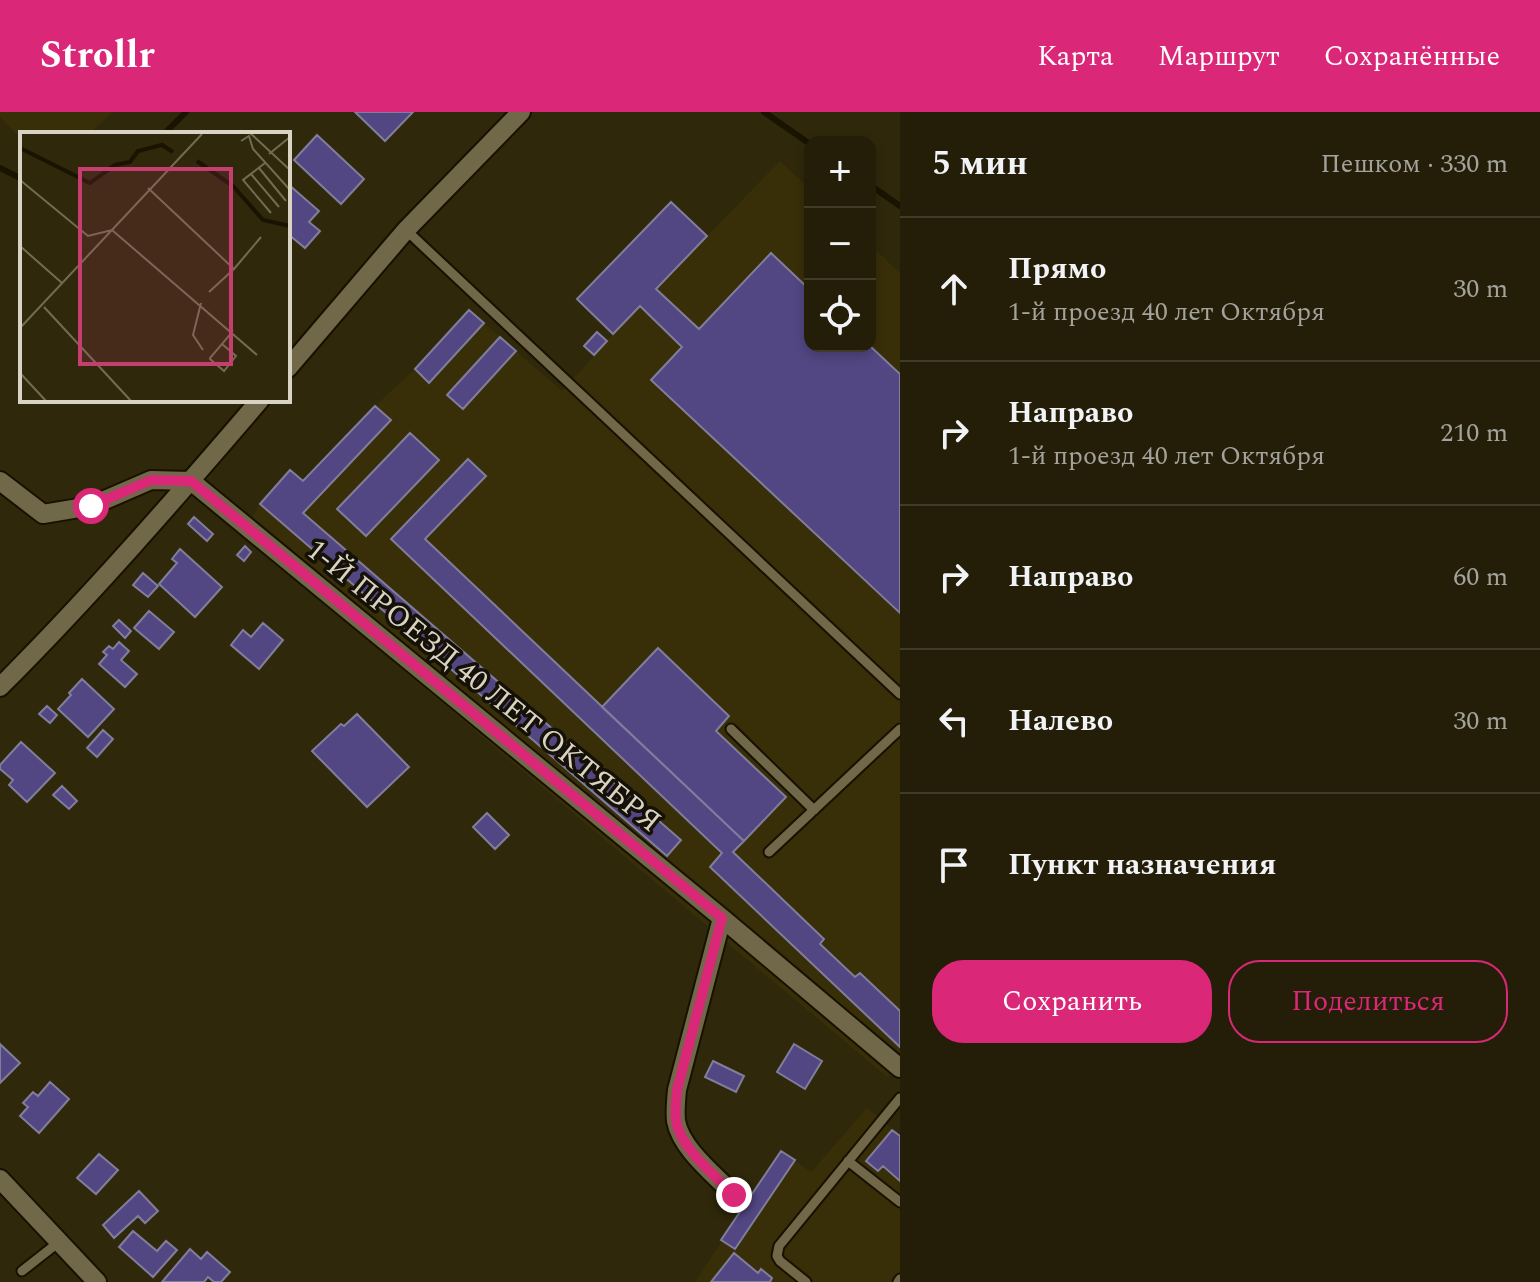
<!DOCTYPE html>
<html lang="ru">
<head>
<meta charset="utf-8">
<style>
	body { margin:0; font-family:Spectral,serif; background:#302b16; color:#f1f3f6 }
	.controls { position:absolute; right:24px; top:24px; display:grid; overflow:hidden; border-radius:16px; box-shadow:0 4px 12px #0003 }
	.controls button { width:72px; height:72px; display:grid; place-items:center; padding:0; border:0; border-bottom:2px solid #413c29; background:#241e08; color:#f1f3f6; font:40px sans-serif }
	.stop { position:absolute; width:24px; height:24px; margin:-18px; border:6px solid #db2777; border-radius:50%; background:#fff }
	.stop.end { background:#db2777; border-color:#fff; box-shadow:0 2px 8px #0008 }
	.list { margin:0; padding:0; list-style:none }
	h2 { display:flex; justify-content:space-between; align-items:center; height:104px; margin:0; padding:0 32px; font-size:34px }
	h2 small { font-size:26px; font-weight:400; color:#a3a29c }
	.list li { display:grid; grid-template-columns:52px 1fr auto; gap:24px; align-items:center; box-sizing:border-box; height:144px; padding:0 32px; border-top:2px solid #413c29 }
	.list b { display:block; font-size:30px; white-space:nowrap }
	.list p { margin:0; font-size:26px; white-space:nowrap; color:#a3a29c }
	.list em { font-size:26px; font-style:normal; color:#a3a29c }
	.actions { display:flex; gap:16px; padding:24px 32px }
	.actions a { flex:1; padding:18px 0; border:2px solid #db2777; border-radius:32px; text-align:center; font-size:28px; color:#db2777 }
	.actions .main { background:#db2777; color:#fff }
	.icon { flex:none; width:44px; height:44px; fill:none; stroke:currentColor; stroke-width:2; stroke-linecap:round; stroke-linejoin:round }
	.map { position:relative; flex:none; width:900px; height:1170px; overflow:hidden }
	header { display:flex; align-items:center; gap:48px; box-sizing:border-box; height:112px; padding:0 40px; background:#db2777; color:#fff }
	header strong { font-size:38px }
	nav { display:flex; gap:44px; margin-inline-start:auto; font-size:28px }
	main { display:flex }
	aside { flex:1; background:#241e08 }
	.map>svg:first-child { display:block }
	.built { fill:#382e08 }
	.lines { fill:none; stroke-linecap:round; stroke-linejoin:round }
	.stream { stroke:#191300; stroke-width:6 }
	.building { fill:#524783; stroke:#817e9c; stroke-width:2 }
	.lane-casing { stroke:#181100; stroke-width:13 }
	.street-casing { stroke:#181100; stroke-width:22 }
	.lane { stroke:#71684a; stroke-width:9 }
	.street { stroke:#71684a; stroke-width:18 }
	.route { stroke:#db2777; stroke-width:10 }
	.labels { text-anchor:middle; stroke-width:7; stroke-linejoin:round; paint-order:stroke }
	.street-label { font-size:30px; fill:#d8d3c3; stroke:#151106 }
	.inset-river { fill:none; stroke:#191300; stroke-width:4 }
	.inset-road { fill:none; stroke:#736c55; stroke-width:2 }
	.view { fill:#c63d70; fill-opacity:0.15; stroke:#c63d70; stroke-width:4 }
	.inset-edge { fill:none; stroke:#d8d3c3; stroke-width:4 }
</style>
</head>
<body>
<header>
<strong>Strollr</strong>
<nav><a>Карта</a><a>Маршрут</a><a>Сохранённые</a></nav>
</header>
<main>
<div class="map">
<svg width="900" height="1170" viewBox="0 0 900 1170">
	<rect width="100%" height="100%" fill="#30280b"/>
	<path class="built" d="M0,0H113L89,22H22V28L0,5Z
		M780,49L810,77V234H870V133L900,161V952L887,965L242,423L260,392L290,358L303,369L375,294L415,257L469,198L562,279L594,244L584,234L597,220L607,229L613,222L577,187L671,90L707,124Z
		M867,996L900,1024V1170H695L781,1039L811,1060Z"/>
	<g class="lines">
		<path class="stream" d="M764,0L810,32
			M164,22L186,0
			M0,56L22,67
			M870,73L900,94"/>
	</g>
	<path class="building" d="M355,0H413L385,29Z
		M317,23L364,67L341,92L294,48Z
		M288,72L319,99L309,110L320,119L305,136L288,122Z
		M671,90L707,124L656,177L699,217L771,141L810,178V234H870L900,262V501L651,268L682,235L640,194L613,222L577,187Z
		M469,198L484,211L429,271L415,257Z
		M597,220L607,229L594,243L584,234Z
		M500,225L516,239L463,297L447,283Z
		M375,294L391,308L303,401L681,728L667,744L260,392L290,358L303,369Z
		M410,321L439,348L366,424L337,397Z
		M468,347L486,364L425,427L744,729L733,740L824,827L820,832L855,865L860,861L900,899V935L710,755L722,741L391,427Z
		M194,405L213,422L207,429L188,412Z
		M245,434L251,440L244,449L237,443Z
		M180,437L222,475L195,505L159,472L177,451L172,447Z
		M143,461L158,474L148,485L133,473Z
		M149,499L174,520L159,537L134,516Z
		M119,508L131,519L125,526L113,514Z
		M263,511L283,528L259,557L231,533L243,518L251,525Z
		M119,530L129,539L121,548L137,562L125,575L99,552L107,543L103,540L109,534L113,537Z
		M658,536L729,604L716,619L786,685L744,729L602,595Z
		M82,567L114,597L88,625L58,597L71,583L69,581Z
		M47,594L57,603L50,611L39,602Z
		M357,602L409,655L367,695L312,639L341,612L344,614Z
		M103,618L113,627L97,645L87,636Z
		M21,630L55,661L27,690L9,673L13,668L0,657V653Z
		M62,674L77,689L69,697L53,683Z
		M487,701L509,723L495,737L473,715Z
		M0,932L20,951L0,971Z
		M794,932L822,949L805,977L777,960Z
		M713,949L744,964L736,980L705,965Z
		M50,970L69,987L39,1021L20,1004L28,995L23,991L33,980L38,984Z
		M892,1018L900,1024V1069L883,1054L878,1059L866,1049Z
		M781,1039L795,1048L735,1137L721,1128Z
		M99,1042L118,1058L96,1082L77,1066Z
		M139,1079L158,1099L145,1111L138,1104L114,1126L103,1113Z
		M133,1119L157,1139L166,1129L177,1138L153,1165L119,1135Z
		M190,1137L201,1147L207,1140L230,1160L221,1170H214L208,1165L204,1170H162Z
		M734,1141L758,1161L761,1157L772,1166L770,1170H711Z"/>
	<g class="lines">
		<defs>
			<path id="lane" d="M406,118L900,582
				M731,617L814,698
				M769,740L900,617
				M848,1049L900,1090
				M22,1159L59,1130
				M806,1170L780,1149L777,1144L779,1134L900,986
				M898,1170L900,1167"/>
			<path id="street" d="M288,256L406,118L521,0
				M0,369L43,402L91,394L151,368L191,369L722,806L900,956
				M0,575C91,484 176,386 260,288
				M722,806L677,978C676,988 675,999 676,1009C681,1037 715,1063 734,1083
				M0,1067L97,1170"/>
		</defs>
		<use href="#lane" class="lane-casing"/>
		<use href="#street" class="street-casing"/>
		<use href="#lane" class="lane"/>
		<use href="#street" class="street"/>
	</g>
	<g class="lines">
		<path class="route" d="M91,394L151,368L191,369L722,806L677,978C676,988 675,999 676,1009C681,1037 715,1063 734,1083"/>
	</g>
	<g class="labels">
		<g class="street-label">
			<text transform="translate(484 573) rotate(39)" y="10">1-Й ПРОЕЗД 40 ЛЕТ ОКТЯБРЯ</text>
		</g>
	</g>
	<g transform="translate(20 20)">
		<rect width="270" height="270" fill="#30280b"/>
		<path class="inset-river" d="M0,16L70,51L95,33L110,30L118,19L142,13L153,20M177,29L213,54L243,88L270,94"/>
		<path class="inset-road" d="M229,0L270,38M221,9L229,4L233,17L270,58M249,22L270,5M245,31L223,48L251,81M239,36L266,69M231,42L259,75M0,48L68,104L92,98L237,223M128,56L214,137L189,160M0,114L42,151M214,137L241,105M181,171L173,203L183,218M24,175L112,270M0,196L182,2M202,212L216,224L204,239L190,227V226L208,205L213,198M0,241L27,270"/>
		<path class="view" d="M60,37H211V232H60Z"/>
		<rect width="270" height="270" class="inset-edge"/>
	</g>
</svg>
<div class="controls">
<button>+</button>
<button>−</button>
<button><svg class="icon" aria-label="locate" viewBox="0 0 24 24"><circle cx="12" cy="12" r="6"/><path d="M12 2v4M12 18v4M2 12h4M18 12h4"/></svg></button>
</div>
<div class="stop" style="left:91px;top:394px"></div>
<div class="stop end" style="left:734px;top:1083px"></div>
</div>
<aside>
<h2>5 мин<small>Пешком · 330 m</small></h2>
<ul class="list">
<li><svg class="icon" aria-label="ahead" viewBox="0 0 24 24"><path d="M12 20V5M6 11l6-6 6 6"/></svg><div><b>Прямо</b><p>1-й проезд 40 лет Октября</p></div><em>30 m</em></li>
<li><svg class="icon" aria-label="right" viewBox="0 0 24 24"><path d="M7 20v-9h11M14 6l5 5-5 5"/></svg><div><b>Направо</b><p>1-й проезд 40 лет Октября</p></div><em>210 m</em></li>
<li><svg class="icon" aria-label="right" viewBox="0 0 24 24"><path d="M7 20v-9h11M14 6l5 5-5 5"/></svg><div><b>Направо</b></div><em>60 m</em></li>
<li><svg class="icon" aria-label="left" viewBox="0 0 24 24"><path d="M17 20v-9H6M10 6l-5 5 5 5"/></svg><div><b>Налево</b></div><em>30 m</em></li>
<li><svg class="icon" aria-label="arrive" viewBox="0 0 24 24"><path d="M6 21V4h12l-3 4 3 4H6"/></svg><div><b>Пункт назначения</b></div></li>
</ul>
<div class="actions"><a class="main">Сохранить</a><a>Поделиться</a></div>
</aside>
</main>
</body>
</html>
